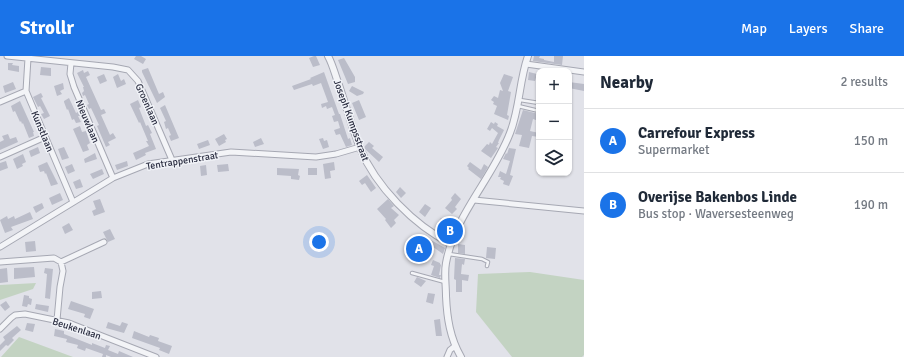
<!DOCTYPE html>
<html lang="en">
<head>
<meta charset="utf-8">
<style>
	body { margin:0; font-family:Signika,sans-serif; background:#f6f6f7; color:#1f2937 }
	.controls { position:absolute; right:12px; top:12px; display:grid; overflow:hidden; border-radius:8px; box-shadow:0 1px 3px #0004 }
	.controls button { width:36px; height:36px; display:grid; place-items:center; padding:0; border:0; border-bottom:1px solid #e0e1e3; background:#fff; color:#1f2937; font:20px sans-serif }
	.you { position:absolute; left:319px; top:186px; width:14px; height:14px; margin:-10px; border:3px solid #fff; border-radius:50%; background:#1a73e8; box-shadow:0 0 0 6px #1a73e833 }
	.badge { display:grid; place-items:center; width:26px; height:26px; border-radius:50%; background:#1a73e8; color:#fff; font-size:13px; font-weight:700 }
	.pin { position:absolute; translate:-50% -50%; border:2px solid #fff; box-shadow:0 1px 4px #0006 }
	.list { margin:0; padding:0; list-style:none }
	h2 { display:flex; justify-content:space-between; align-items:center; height:52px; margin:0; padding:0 16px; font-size:17px }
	h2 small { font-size:13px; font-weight:400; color:#747a83 }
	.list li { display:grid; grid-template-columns:26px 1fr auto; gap:12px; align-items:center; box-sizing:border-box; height:64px; padding:0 16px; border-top:1px solid #e0e1e3 }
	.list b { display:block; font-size:15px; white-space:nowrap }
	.list p { margin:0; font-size:13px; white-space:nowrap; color:#747a83 }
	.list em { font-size:13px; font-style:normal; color:#747a83 }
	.icon { flex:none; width:22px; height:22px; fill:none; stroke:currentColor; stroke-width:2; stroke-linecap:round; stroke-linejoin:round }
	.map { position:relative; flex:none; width:584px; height:301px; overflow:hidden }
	header { display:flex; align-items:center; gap:24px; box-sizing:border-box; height:56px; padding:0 20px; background:#1a73e8; color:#fff }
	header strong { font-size:19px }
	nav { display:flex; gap:22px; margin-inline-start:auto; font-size:14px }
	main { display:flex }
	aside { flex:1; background:#fff }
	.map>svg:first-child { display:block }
	.green { fill:#c3d3c2 }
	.building { fill:#bbbdc9 }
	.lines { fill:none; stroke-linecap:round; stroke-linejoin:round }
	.service-casing { stroke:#a6a8b3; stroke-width:4.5 }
	.minor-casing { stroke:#a6a8b3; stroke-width:7 }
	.tertiary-casing { stroke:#a6a8b3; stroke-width:8 }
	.service { stroke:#f3f4f7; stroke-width:2.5 }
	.minor { stroke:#f3f4f7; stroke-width:5 }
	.tertiary { stroke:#f3f4f7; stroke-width:6 }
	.labels { text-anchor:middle; stroke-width:3; stroke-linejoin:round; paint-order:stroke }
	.street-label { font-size:10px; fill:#2a2d40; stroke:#f0f2f7 }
</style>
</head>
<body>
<header>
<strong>Strollr</strong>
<nav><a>Map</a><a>Layers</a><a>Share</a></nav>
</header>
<main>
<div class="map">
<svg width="584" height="301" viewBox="0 0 584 301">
	<rect width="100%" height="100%" fill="#e1e2e9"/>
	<path class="green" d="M530,216L584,224V299L582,301H512L476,256L478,218Z
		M36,227L33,233L0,244V229Z
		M19,281L73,301H1Z"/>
	<path class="building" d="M136,0H141L146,3L143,8L134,3Z
		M314,0H316L320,9L313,11L309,2Z
		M534,0H540L539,2L544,3V4L554,6V0H563L562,9L533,5Z
		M344,2L355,21V26L348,28L338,4Z
		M8,7H13L12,9L19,10V16L8,14Z
		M41,11L51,12V20L40,19Z
		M148,12L159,38L163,36L165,41L157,47L142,16V14Z
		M83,14L84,17L88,15L90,19L86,21L101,54L104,53L106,57L101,59L110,79L113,77L116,82L108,86L110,89L106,91L97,70L99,69L91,52L89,53L87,49L89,48L85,39L83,40L82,37L84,35L83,31H84L77,17Z
		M324,16L339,58H340L348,83L350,82L352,89L346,91L340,78L336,79L334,74L340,72L338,65L334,66L332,60L335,59L332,51L327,53L326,50L322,52L321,48L328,46L321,27L313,30L312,28L294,34L292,30L311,23L310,22Z
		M529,16L537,18L535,25L528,24Z
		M104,18L107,25L100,28L97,21Z
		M118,18L121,25L124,23L126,28L117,32L113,21Z
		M504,18L513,21L508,35L511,36L507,59L509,60L508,64L494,58L497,50L493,48L494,46L491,44L494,40L498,42L500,34L503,35L500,27Z
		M13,26L16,33L5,37L3,30Z
		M569,26L584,28V35L569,32Z
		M63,27L64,33L60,35L62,38L57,40L54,30Z
		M352,30L364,36L363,38L357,40L349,35Z
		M41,37L43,41L41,42L50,60L44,63L41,58L44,57L40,50L38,51L33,41Z
		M69,42L76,57L78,56L80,60H78L81,66L76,67L74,63L72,64L68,53L67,54L64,46V45Z
		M138,44L141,51L139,52L146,70L148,69L152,77L150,78L156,93L145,97L146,99L136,104L133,97L149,90L146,85H148L140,66L139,67L130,48Z
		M359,44L366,61L359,64L352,47Z
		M20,45L34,76H33L34,80L29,82L23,67L22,68L21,65L20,66L15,55L13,56L11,50Z
		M165,49L179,82L171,85L169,80L171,79L168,72L166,73L164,66L166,65L160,52Z
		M523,54L539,58V65L533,63L530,75L539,77V81L532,80L529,92L519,90L522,79L515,78Z
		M491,66L494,68L495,66L498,68L497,70L504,74L499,84L498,87H499L496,91L498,92L491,102L481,95L487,88L489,89L490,86L492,88L498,77L492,72L490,75L487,73Z
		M80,70L82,76L86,75L90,87L87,89L89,94L83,96L73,73Z
		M8,78L10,83L16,81L18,86L0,94V86L4,84L2,80Z
		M224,78L227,83L225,84L226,86L219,90L215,83Z
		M261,82L264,88L255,91L253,86Z
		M323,82L324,85L327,84L329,91L323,93L319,83Z
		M208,84L210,89L199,93L197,88Z
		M369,86L374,90L372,92L383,101L379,106L365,93L364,91Z
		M38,91L40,97L31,101L29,95Z
		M64,91L69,102L62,104L58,93Z
		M509,92L516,93L510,119L513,120L509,130L503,128L504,125L500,123L501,121H498L500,115L506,118L510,105L503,103L506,97L507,98Z
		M95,97L97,103L85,107L84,103Z
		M23,98L26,106L22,108L23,110L17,113L13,103Z
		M6,105L8,112L0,115V107Z
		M127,105L128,110L117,114L115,109Z
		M47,106L58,128L51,130L46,117L45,118L44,115L40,116L38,110Z
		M334,106L335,114L330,115L331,122L325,123L323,108Z
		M470,106L481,114L484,108L488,111L481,123L468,113L469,112L467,110Z
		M72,108L75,115L68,118L65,111Z
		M228,108L229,115L218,116L217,109Z
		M206,109L207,119L201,120L200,110Z
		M277,112L299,113L298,119L300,120L299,124L291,123V120L277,119Z
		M308,112H317V119H308Z
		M102,113L104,118L93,123L90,118Z
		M367,119L376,132L371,136L365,127L362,129L359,125Z
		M80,123L83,131L76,133L73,126Z
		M400,131L406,137L401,142L396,136Z
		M60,137L63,144L52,149L49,142Z
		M455,137L461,143L455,151L457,153L452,158L445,152L452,144L451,142Z
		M100,143L105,156L94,160L92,155L96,153L93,145Z
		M388,143L394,150L391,152L399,159L394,164L396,167L391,172L385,164L386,163L377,153Z
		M42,147L44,152L36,157L33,151Z
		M425,148L431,152L425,161L419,156Z
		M30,156L33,163L11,171L13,174L5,177L0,164L7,160L8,163L14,160L15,163Z
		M441,162L448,165L449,163L453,165L444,179L437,175L441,168L438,166Z
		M69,167L73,174L65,178L62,171Z
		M110,173L115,183L108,186L103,176Z
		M417,182L429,188L431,184L445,192L443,198L429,188L421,203L409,197Z
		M35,185L36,195L26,196L25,186Z
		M458,188L465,189V198L458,197Z
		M487,191L496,192L495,203L486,202Z
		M455,202L465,203L464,209L462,208L461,218L469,219L468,225L462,224V236H456V224L454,223Z
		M433,204L440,207V208L441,209L439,219H441L440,222L431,219L434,210L431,209Z
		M34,211L35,221L14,223V212Z
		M7,212L8,226L0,227V213Z
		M45,212L53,213L50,243L45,242L47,218L44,217Z
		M417,221L426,225L421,231L414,226Z
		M101,235L102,242L92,243V236Z
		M428,237L435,238L433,248L426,246Z
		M24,239L29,240V242L32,243L31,249L28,248L27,251L22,250Z
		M6,245L10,251L5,255L0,249Z
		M71,245L94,253L90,263L84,261L85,258L68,253Z
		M36,248L49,250L48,256L35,253Z
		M440,263L442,280H436L434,264Z
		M108,266L120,270L122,266L128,268L124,277L106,272Z
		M27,267L35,268L33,276L25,274Z
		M17,270L21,274L12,282L14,284L8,290L6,289L0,295V289L5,284L3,281Z
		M55,273L64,275V278L82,285L92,289V287L105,292L106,289L110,290L108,294L118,298L119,295L133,301H111L106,299V301H102L103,298L86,292L85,295L77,292L78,289L66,286L67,283L54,280Z
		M134,275L149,281L150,279L159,282L158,285L172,290L169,298L159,294L160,292L132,282Z"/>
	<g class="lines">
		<defs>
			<path id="service" d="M520,44L539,47
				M518,50L539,55
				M449,198L482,203L488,206L487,210
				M412,217L445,226"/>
			<path id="minor" d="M7,0L113,11L128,14L138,25L172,104
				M28,2L26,35L73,146
				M71,7L70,18L74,31L113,122
				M526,8L584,16
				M0,46L26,35
				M0,101L45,81
				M474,144L584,155
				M0,191L113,122L148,108L231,96L316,101L336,98L360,91
				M0,206L54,202L61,206L104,186
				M57,264L60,231L63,215L61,206
				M0,273L11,262L15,259L25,258L69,267L156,301
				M447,301L450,294L455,290"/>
			<path id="tertiary" d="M328,0C333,9 335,19 339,29C346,50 352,71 360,92C376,131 414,169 451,188
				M461,301C450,282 447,262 446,240C446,229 444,217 446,207C455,158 493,122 510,77C520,52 519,25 528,0"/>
		</defs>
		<use href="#service" class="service-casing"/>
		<use href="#minor" class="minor-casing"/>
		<use href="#tertiary" class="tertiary-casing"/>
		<use href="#service" class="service"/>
		<use href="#minor" class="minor"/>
		<use href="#tertiary" class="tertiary"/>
	</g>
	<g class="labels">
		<g class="street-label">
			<text transform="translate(148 48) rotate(66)" y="4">Groenlaan</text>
			<text transform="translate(352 64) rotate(70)" y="4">Joseph Kumpsstraat</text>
			<text transform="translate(88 65) rotate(67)" y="4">Nieuwlaan</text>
			<text transform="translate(43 75) rotate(67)" y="4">Kunstlaan</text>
			<text transform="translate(182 104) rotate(-9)" y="4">Tentrappenstraat</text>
			<text transform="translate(77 272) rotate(18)" y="4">Beukenlaan</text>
		</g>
	</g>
</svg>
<div class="controls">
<button>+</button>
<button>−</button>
<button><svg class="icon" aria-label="layers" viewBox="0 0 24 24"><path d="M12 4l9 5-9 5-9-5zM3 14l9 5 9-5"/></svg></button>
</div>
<div class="you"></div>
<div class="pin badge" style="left:419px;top:193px">A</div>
<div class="pin badge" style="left:450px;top:175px">B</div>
</div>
<aside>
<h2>Nearby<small>2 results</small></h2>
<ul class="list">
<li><span class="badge">A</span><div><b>Carrefour Express</b><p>Supermarket</p></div><em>150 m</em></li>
<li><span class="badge">B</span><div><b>Overijse Bakenbos Linde</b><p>Bus stop · Waversesteenweg</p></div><em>190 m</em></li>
</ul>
</aside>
</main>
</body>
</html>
